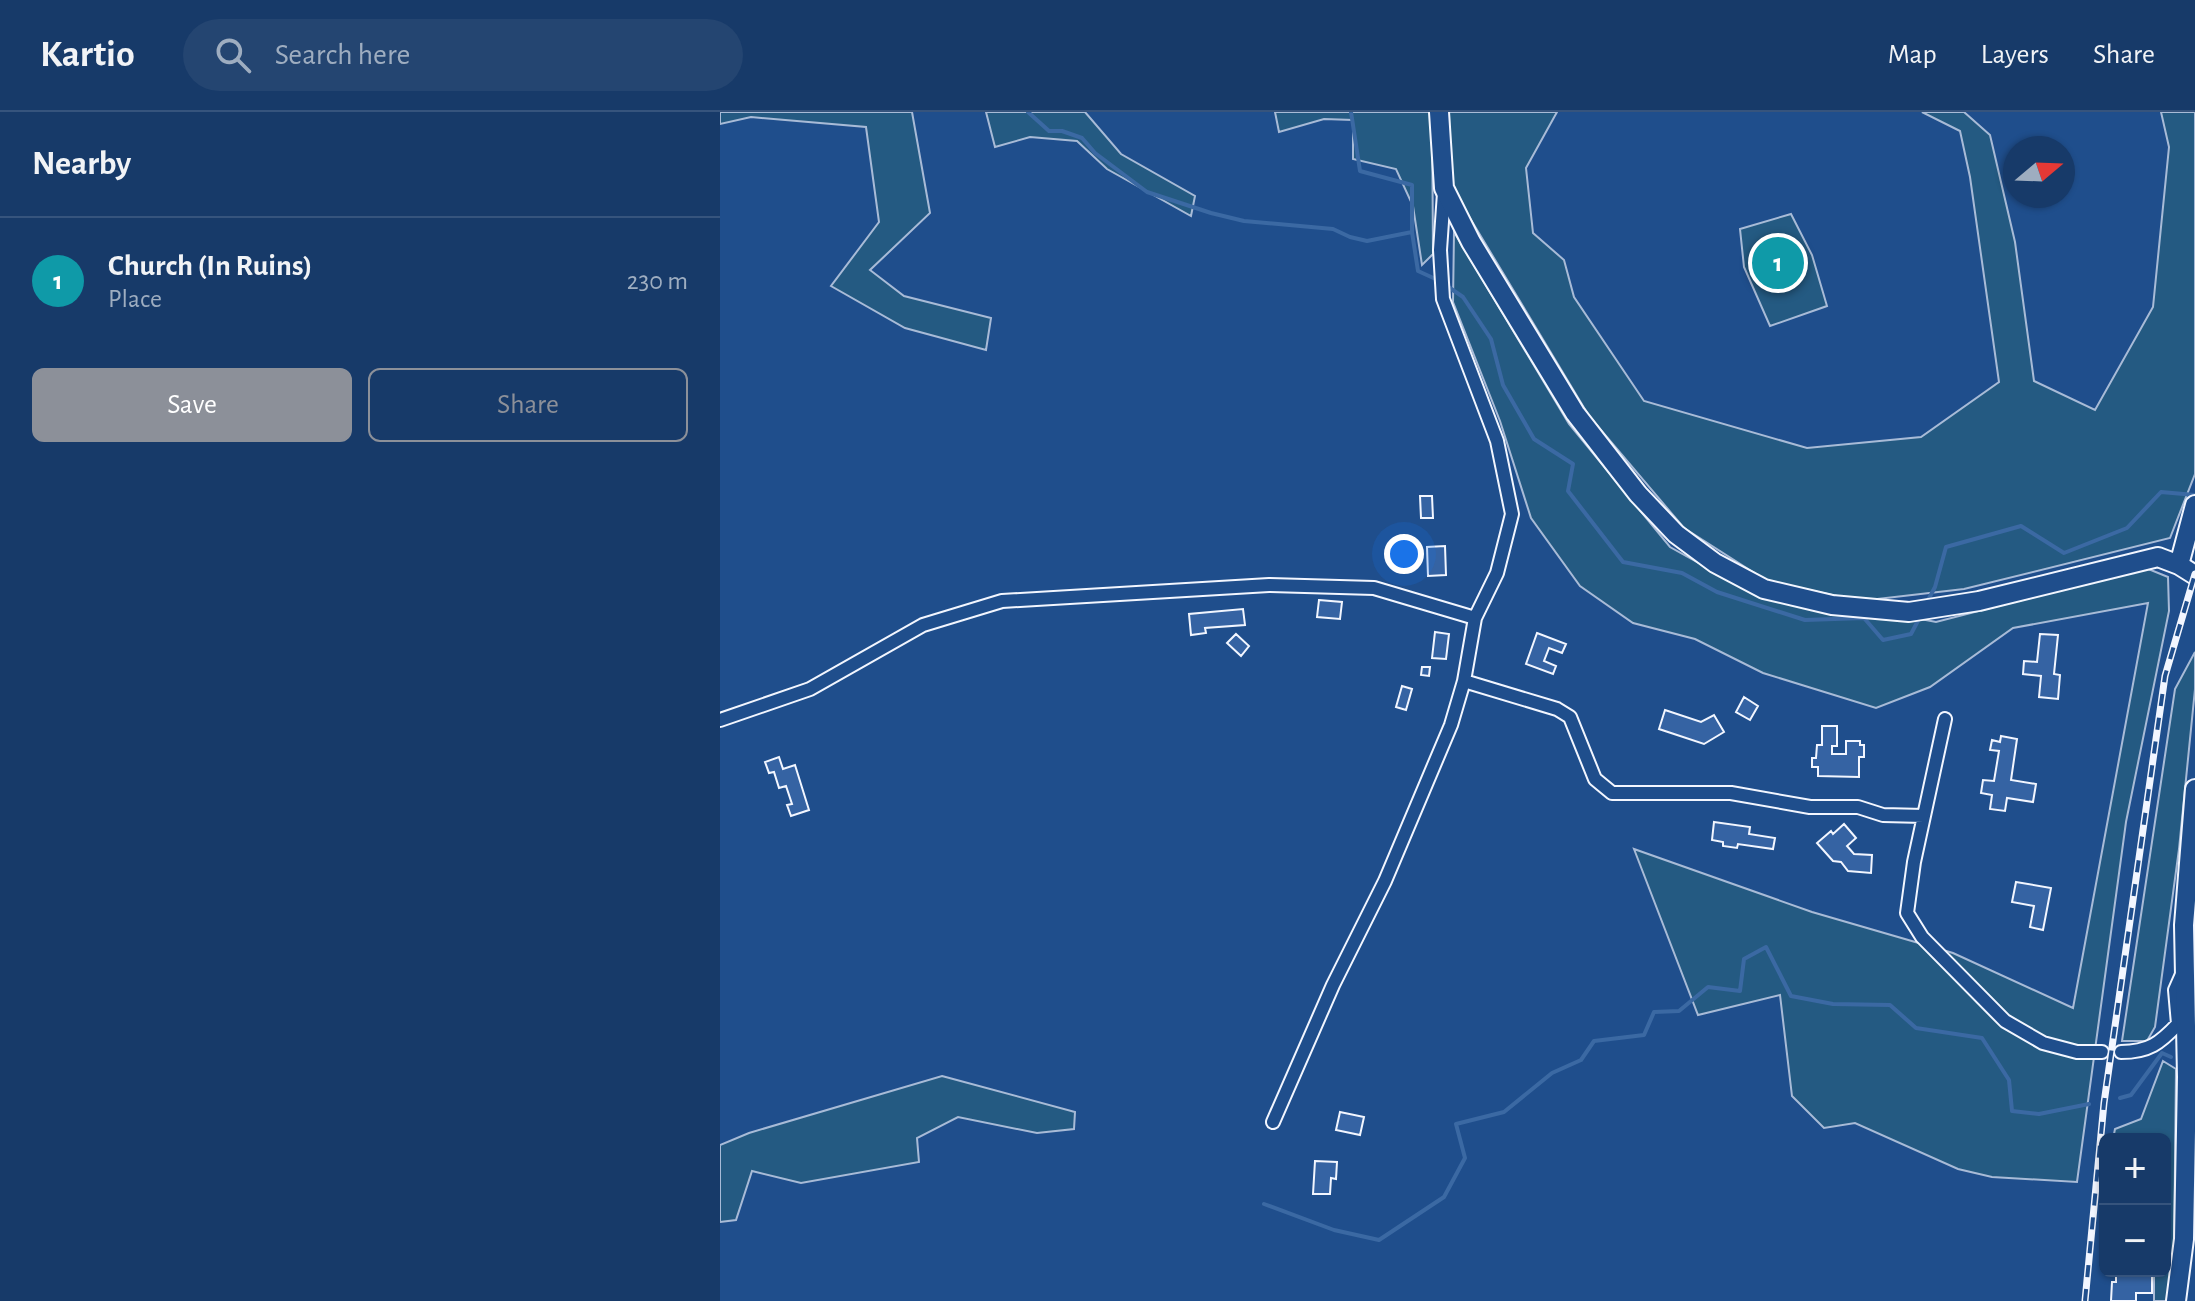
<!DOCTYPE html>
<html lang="en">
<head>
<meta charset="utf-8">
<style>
	body { margin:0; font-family:"Alegreya Sans",sans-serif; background:#244571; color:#f1f3f6 }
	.controls { position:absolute; right:24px; bottom:24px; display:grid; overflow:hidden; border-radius:12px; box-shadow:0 2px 6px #0004 }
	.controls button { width:72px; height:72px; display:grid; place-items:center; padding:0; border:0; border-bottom:2px solid #36547d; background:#173a69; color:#f1f3f6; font:40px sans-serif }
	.compass { position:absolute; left:1283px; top:24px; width:72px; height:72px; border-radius:50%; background:#173a69; box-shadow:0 2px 6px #0004; rotate:71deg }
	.you { position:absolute; left:684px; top:442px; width:28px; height:28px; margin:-20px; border:6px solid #fff; border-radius:50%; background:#1a73e8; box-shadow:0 0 0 12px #1a73e833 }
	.badge { display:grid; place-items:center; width:52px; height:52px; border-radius:50%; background:#8c9099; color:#fff; font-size:26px; font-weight:700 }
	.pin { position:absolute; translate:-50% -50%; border:4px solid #fff; box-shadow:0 2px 8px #0006 }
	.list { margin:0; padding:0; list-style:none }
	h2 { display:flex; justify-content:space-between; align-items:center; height:104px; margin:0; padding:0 32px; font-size:34px }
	h2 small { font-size:26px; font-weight:400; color:#9eadc0 }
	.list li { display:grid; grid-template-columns:52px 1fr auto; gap:24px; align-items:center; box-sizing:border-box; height:128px; padding:0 32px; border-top:2px solid #36547d }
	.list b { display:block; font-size:30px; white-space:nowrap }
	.list p { margin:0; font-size:26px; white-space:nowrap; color:#9eadc0 }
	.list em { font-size:26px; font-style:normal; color:#9eadc0 }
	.actions { display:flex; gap:16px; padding:24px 32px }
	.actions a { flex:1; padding:18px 0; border:2px solid #8c9099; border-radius:12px; text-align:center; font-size:28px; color:#8c9099 }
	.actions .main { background:#8c9099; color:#fff }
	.icon { flex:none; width:44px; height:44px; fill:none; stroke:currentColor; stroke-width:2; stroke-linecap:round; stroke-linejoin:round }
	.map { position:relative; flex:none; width:1475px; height:1189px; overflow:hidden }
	header { display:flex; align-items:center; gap:48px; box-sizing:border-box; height:112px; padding:0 40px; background:#173a69; border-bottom:2px solid #36547d }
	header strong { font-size:38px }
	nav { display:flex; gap:44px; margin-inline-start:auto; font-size:28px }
	.search { width:560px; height:72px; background:#244571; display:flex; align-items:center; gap:20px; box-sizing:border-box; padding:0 28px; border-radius:44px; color:#9eadc0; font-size:30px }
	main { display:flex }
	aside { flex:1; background:#173a69 }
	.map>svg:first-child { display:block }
	.green { fill:#245a82; stroke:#a8bbd7; stroke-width:2 }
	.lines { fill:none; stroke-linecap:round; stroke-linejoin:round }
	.stream { stroke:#3b69a3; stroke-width:4 }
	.building { fill:#3563a3; stroke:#f2f6ff; stroke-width:2 }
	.street-casing { stroke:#f2f6ff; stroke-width:16 }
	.secondary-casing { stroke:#f2f6ff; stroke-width:22 }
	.street { stroke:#1f4e8c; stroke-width:12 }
	.secondary { stroke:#1f4e8c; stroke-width:18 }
	.rail-casing { stroke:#f2f6ff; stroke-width:7 }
	.rail { stroke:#1f4e8c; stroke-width:4; stroke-dasharray:12; stroke-linecap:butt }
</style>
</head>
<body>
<header>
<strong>Kartio</strong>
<div class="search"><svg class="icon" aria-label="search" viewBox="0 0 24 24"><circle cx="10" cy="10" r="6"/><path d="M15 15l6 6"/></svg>Search here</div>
<nav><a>Map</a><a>Layers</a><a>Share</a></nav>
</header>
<main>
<aside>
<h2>Nearby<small></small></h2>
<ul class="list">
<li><span class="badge" style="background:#0f9aa8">1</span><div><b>Church (In Ruins)</b><p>Place</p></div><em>230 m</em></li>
</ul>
<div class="actions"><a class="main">Save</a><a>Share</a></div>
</aside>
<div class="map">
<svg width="1475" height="1189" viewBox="0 0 1475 1189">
	<rect width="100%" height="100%" fill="#1f4e8c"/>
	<path class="green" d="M0,0H192L210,101L150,158L184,184L271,206L266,238L185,216L111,174L159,110L146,15L31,5L0,12Z
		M266,0H365L401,42L475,84L471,104L387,57L357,29L310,25L275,35Z
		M555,0H712L713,142L702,153L693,94L676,57L633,47V8L604,7L559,20Z
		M729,0H837L806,56L813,121L844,148L854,185L924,289L1087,336L1201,325L1279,270L1250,65L1240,19L1202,0H1244L1270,23L1295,130L1314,269L1375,298L1433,195L1449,35L1441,0H1475V362L1450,426L1244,477L1140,489L1047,469L964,416L869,304L730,73Z
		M1071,102L1092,143L1107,194L1050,214L1024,155L1020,117Z
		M734,120L849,312L950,435L1040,485L1106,501L1138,495L1216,510L1426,456L1448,465L1449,499L1406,710L1357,1070L1272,1065L1238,1057L1135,1011L1104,1016L1072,984L1060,883L978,903L914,737L1092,800L1233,841L1353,896L1428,491L1293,516L1210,575L1156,596L1043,561L975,527L913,511L860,474L811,406L780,309L733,190Z
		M1475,540V577L1459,737L1435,915L1427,929H1402L1455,577Z
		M1443,949L1456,957L1454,1146L1449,1189H1434V1159H1445V1027H1393L1395,1017L1421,1007Z
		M222,964L355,1000L354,1017L317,1021L238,1005L197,1026L199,1050L81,1071L32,1059L16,1108L0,1110V1033L29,1021Z"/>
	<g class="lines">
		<path class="stream" d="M308,0L329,19H342L362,26L375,41L427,80L491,101L524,109L613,117L630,125L647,129L692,120
			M631,0L640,59L692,73V120L698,159L720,169
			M727,174L743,185L771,227L783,273L814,327L853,352L848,379L903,450L962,461L997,480L1085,508L1144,506L1163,528L1191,522L1200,505
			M1207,490L1215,475L1226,435L1301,414L1344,441L1407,416L1441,380L1475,383
			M1400,986L1411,983L1442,941L1451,945
			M544,1092L614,1118L659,1128L724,1085L745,1046L736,1012L784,1000L832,961L861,948L874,929L924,923L934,900L959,899L988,875L1020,879L1024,847L1046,835L1071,884L1113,892L1170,893L1196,916L1262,926L1289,968L1292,999L1319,1002L1369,992"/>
	</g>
	<path class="building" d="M1061,132L1072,163L1055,169L1044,138Z
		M700,384H712L713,406H701Z
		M725,434L726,463L708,464L707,435Z
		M599,488L622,490L620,507L597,505Z
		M523,497L525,513L485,516L486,521L471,523L469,502Z
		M715,520L729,522L726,547L712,546Z
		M817,521L846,532L842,541L829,536L824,549L836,554L833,562L806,552Z
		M516,522L529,534L521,544L507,531Z
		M1320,522L1338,523L1334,562L1340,563L1338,587L1319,585L1321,564L1303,562L1304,549L1317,550Z
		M702,555H710L709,564L701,563Z
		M682,574L692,577L686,598L676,595Z
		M1024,585L1038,594L1030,608L1016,600Z
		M945,598L981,610L994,603L1004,620L984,632L939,617Z
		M1102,614H1117V634H1112V642H1126V629H1140V633H1144V645H1139V665L1098,664V655H1092V646H1096L1097,633H1102Z
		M1281,624L1297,627L1291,668L1316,672L1313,690L1287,686L1285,699L1270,697L1272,683L1261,681L1263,668L1274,669L1279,639L1270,638L1272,628L1280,630Z
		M59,645L63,657L75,653L89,698L71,704L67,693L72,692L66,674L59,676L54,660L49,661L45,650Z
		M994,710L1030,715L1029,722L1055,726L1053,737L1018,732L1017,736L1003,734V730L992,728Z
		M1124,712L1136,726L1127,734L1134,742L1152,743L1151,761L1128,759L1121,750L1113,749L1097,731L1111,719L1113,722Z
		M1296,770L1331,776L1323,818L1310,815L1314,794L1292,790Z
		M620,1000L644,1005L640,1023L616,1018Z
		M595,1049L617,1050L616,1067L611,1066L610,1082H593Z
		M1396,1159L1432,1162V1181H1416V1189H1391L1392,1170H1396Z"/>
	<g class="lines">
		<defs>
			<path id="street" d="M744,569L837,597L850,605L875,667L892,681H1011L1090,695H1138L1163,703L1204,704
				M1225,607L1194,750L1187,801L1202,825L1285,909L1323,931L1357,940H1382
				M0,608L90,577L203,513L282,489L549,473L654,476L755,506
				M1401,940C1429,940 1440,931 1458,912L1455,878L1463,860
				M553,1010L613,873L665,769L731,613L744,569L755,506L777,461L792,402L777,329L723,187L720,138L724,81"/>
			<path id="secondary" d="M719,0L724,76L751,130L855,301L918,382L956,422L995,451L1044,477L1112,493L1189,500L1259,489L1438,445L1459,453
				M1475,393L1459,453L1475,463
				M1456,1189L1464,1127L1467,965L1464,813L1475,677"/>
		</defs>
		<use href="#street" class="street-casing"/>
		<use href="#secondary" class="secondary-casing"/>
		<use href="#street" class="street"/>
		<use href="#secondary" class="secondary"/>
		<defs>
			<path id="rail" d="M1365,1189L1384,991L1445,564L1475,462"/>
		</defs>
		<use href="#rail" class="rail-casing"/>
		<use href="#rail" class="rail"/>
	</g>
</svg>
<div class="controls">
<button>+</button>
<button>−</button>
</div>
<svg class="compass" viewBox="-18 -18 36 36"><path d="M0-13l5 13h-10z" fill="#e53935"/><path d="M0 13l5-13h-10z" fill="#9eadc0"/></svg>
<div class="you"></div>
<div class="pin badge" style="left:1058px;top:151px;background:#0f9aa8">1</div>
</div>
</main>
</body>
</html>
